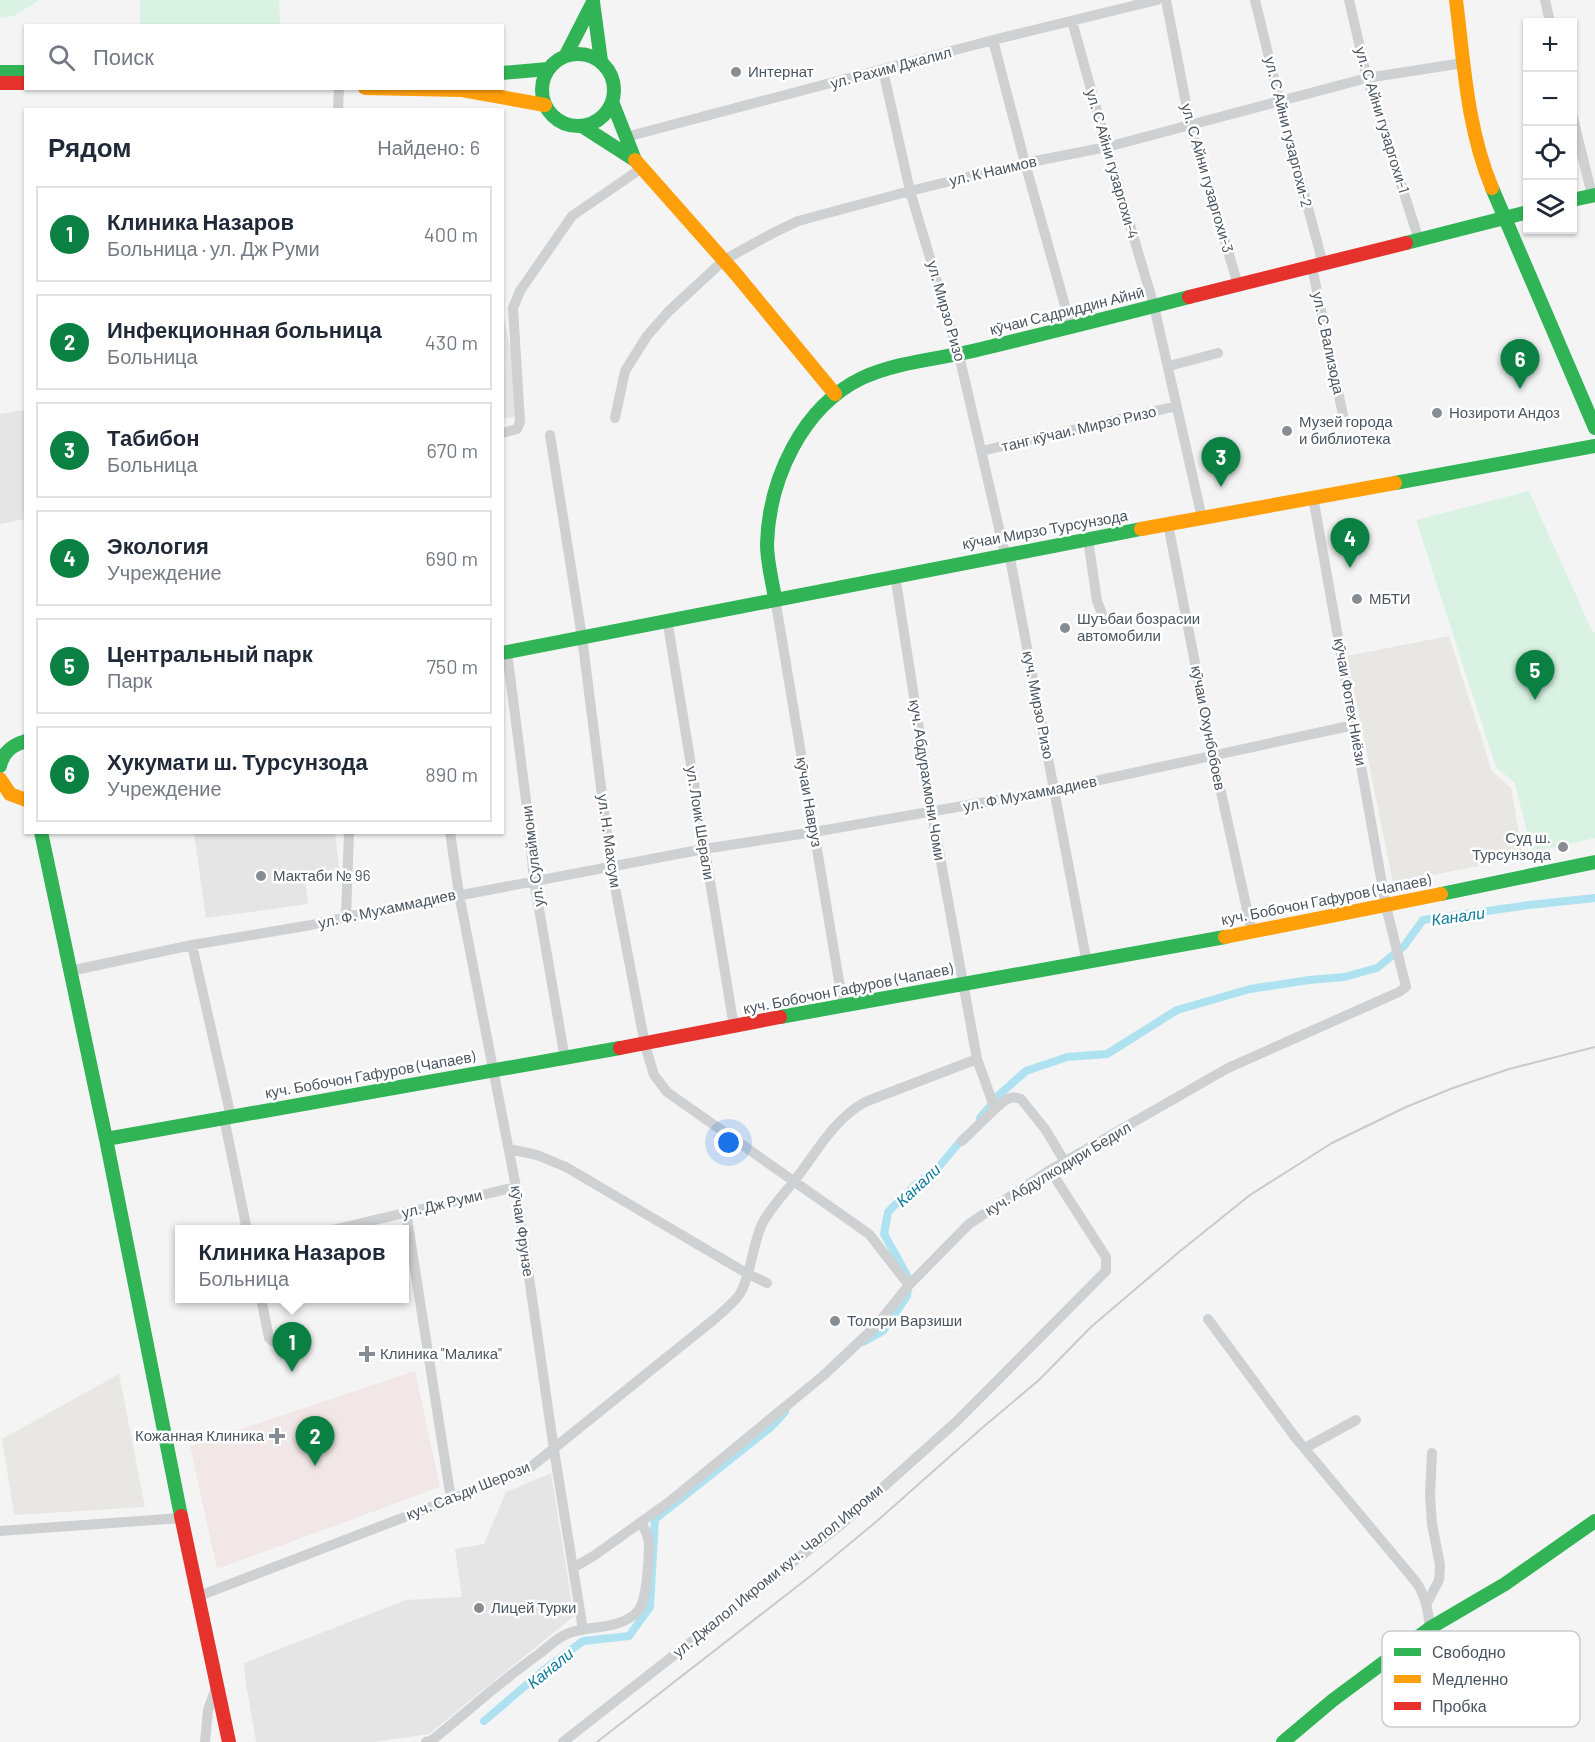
<!DOCTYPE html>
<html lang="ru">
<head>
<meta charset="utf-8">
<style>
	body { margin:0; font-family:Barlow,sans-serif; background:#f2f2f3; color:#1f2937 }
	.controls { position:absolute; right:18px; top:18px; display:grid; overflow:hidden; border-radius:0px; box-shadow:0 2px 4px #0004 }
	.controls button { width:54px; height:54px; display:grid; place-items:center; padding:0; border:0; border-bottom:2px solid #e0e1e3; background:#fff; color:#1f2937; font:30px sans-serif }
	.you { position:absolute; left:729px; top:1143px; width:21px; height:21px; margin:-15px; border:4px solid #fff; border-radius:50%; background:#1a73e8; box-shadow:0 0 0 9px #1a73e833 }
	.badge { display:grid; place-items:center; width:39px; height:39px; border-radius:50%; background:#0b8043; color:#fff; font-size:20px; font-weight:700 }
	.pin { position:absolute; translate:-50% -50px; filter:drop-shadow(0 2px 3px #0008) }
	.pin::after { content:''; position:absolute; top:32px; width:21px; height:18px; background:inherit; clip-path:polygon(0 0,100% 0,50% 100%) }
	.popup { position:absolute; left:175px; top:1225px; width:234px; height:78px; box-sizing:border-box; display:grid; place-content:center; border-radius:0px; background:#fff; filter:drop-shadow(0 2px 4px #0005); font-size:20px; white-space:nowrap; color:#747a83 }
	.popup b { font-size:22px; color:#1f2937 }
	.popup::after { content:''; position:absolute; left:50%; top:100%; margin-left:-12px; border:12px solid transparent; border-top-color:#fff }
	.list { margin:0; padding:0; list-style:none }
	h2 { display:flex; justify-content:space-between; align-items:center; height:78px; margin:0; padding:0 24px; font-size:26px }
	h2 small { font-size:20px; font-weight:400; color:#747a83 }
	.list li { display:grid; grid-template-columns:39px 1fr auto; gap:18px; align-items:center; box-sizing:border-box; height:96px; margin:0 12px 12px; padding:0 12px; border:2px solid #e0e1e3; border-radius:0px }
	.list b { display:block; font-size:22px; white-space:nowrap }
	.list p { margin:0; font-size:20px; white-space:nowrap; color:#747a83 }
	.list em { font-size:20px; font-style:normal; color:#747a83 }
	.icon { flex:none; width:33px; height:33px; fill:none; stroke:currentColor; stroke-width:2; stroke-linecap:round; stroke-linejoin:round }
	.map { position:relative; flex:none; width:1595px; height:1742px; overflow:hidden }
	.search { position:absolute; background:#fff; box-shadow:0 2px 4px #0004; left:24px; top:24px; width:480px; height:66px; display:flex; align-items:center; gap:15px; box-sizing:border-box; padding:0 21px; border-radius:0px; color:#747a83; font-size:22px }
	.panel { position:absolute; background:#fff; box-shadow:0 2px 4px #0004; left:24px; top:108px; width:480px; height:726px; border-radius:0px }
	.map>svg:first-child { display:block }
	.commercial { fill:#e8e7e3 }
	.education { fill:#e6e5e6 }
	.medical { fill:#f1e7e6 }
	.green { fill:#d9f2e3 }
	.lines { fill:none; stroke-linecap:round; stroke-linejoin:round }
	.canal { stroke:#aee2f0; stroke-width:8 }
	.street { stroke:#ced0d2; stroke-width:10 }
	.fast { stroke:#30b455; stroke-width:14 }
	.slow { stroke:#ff9f0a; stroke-width:14 }
	.jam { stroke:#e5322d; stroke-width:14 }
	.rail { stroke:#c9cacc; stroke-width:2 }
	.poi-dot { fill:#868d94; stroke:#fff; stroke-width:2 }
	.labels { text-anchor:middle; stroke-width:5; stroke-linejoin:round; paint-order:stroke }
	.street-label { font-size:15px; fill:#4a5661; stroke:#fff }
	.poi-label { font-size:15px; fill:#4a5661; stroke:#fff; text-anchor:start }
	.water-label { font-size:16px; font-style:italic; fill:#0c7c9b; stroke:#fff }
	.key { fill:#fff; stroke:#c9ccd0; stroke-width:1.5 }
	.key-label { font-size:16px; fill:#4a5661 }
</style>
</head>
<body>
<div class="map">
<svg width="1595" height="1742" viewBox="0 0 1595 1742">
	<rect width="100%" height="100%" fill="#f4f4f4"/>
	<path class="commercial" d="M1449,636L1492,771L1511,788L1523,857L1393,883L1347,656Z
		M119,1374L145,1507L14,1515L2,1439Z"/>
	<path class="education" d="M502,310L516,372L514,417L503,419Z
		M25,410V519L0,524V414Z
		M194,833H335L340,873L305,878L308,904L206,918Z
		M551,1473L574,1616L429,1734L374,1742H256L246,1684L244,1663L406,1600L462,1597L455,1549L484,1544L506,1492Z"/>
	<path class="medical" d="M415,1371L440,1487L217,1569L190,1446Z"/>
	<path class="green" d="M0,0H39L14,16L0,18Z
		M140,0H279L280,25H140Z
		M1529,491L1593,633L1595,632V838L1532,852L1515,783L1496,767L1416,520Z"/>
	<g class="lines">
		<path class="canal" d="M980,1118L1000,1094L1026,1071L1067,1057L1107,1054L1177,1010L1250,989L1309,980L1344,977L1377,968L1404,946L1423,920L1529,905L1595,898
			M863,1342L883,1331L907,1296L909,1279L884,1234L888,1212L914,1186L937,1169L964,1137
			M484,1721L544,1670L583,1641L629,1636L650,1607L655,1519L771,1427L785,1412"/>
		<path class="street" d="M1166,0L1190,124L1238,285
			M1255,0L1280,103L1323,264
			M1349,0L1367,78L1419,240
			M1545,0L1550,22
			M1072,21L1107,147L1154,306L1202,518
			M993,40L1025,163L1071,327
			M883,70L910,191L959,355L1005,554
			M338,110L339,88
			M1572,114L1592,195
			M626,137L993,40L1157,0
			M1312,267L1344,420
			M1169,366L1218,353
			M615,418L625,371L647,336L668,312L724,260L775,232L798,221L910,191L1025,163L1107,147L1367,78L1463,63
			M502,433L517,429L520,422L513,308L520,291L572,216L642,168
			M550,435L582,637L611,866L645,1045L654,1075L667,1092L869,1234L909,1285
			M981,451L1177,406
			M1168,524L1213,756L1252,932
			M1088,539L1097,601L1104,619
			M1009,553L1087,963
			M895,575L932,813L977,1059L995,1109C1003,1102 1009,1094 1021,1099L1045,1129L1065,1162
			M775,598L843,1005
			M667,619L734,1027
			M507,652L528,816L534,880L565,1059
			M450,832L459,894L516,1187L554,1450L583,1630
			M346,917L349,832
			M192,945L231,1117
			M70,971L192,945L311,925L346,917L704,849L814,832L1054,790L1354,725
			M224,1118L247,1230
			M962,1141L995,1109
			M509,1149L537,1155L566,1167L748,1274L767,1283
			M406,1212L451,1499
			M332,1230L516,1187
			M261,1298L269,1338C277,1348 288,1344 299,1343
			M1208,1319L1295,1437L1416,1582C1426,1597 1428,1610 1430,1628
			M1305,1448L1356,1420
			M0,1531L181,1518
			M573,1568L595,1555L669,1502L824,1375L876,1326L909,1285L969,1224L1050,1170L1228,1068L1399,992L1406,987L1386,906L1313,497
			M199,1596L527,1470L717,1317C725,1309 737,1301 742,1290C752,1269 752,1246 762,1224C771,1207 783,1195 795,1180C817,1152 833,1120 865,1102L977,1059
			M1427,1603L1439,1580L1440,1565L1432,1524L1430,1495L1432,1453
			M205,1742L208,1710L217,1685
			M426,1742L431,1741C467,1712 501,1681 539,1654C548,1647 558,1637 569,1633C591,1625 621,1630 638,1611C647,1601 649,1558 649,1543C648,1535 645,1529 641,1522
			M563,1742L843,1523L956,1422L1106,1271V1257L1050,1170"/>
		<path class="fast" d="M542 90a36 36 0 1 1 72 0a36 36 0 1 1-72 0Z
			M566,55L593,2L601,61
			M0,72H26
			M502,73L548,69
			M582,126L635,160L613,104
			M1492,188L1595,428
			M1572,200L1595,195
			M1406,243L1528,212
			M1395,483L1595,446
			M775,598C772,580 767,562 767,544C769,479 802,407 862,378C899,361 942,359 981,349C1051,332 1120,315 1189,297
			M502,653L1141,529
			M0,766C3,752 12,745 26,741
			M41,832L106,1139L181,1516
			M1441,894L1595,862
			M780,1017L1225,937
			M106,1139L620,1048
			M1283,1742L1333,1700L1430,1628L1505,1584L1595,1521"/>
		<path class="slow" d="M1456,0C1464,64 1467,128 1492,188
			M365,88L462,90L545,105
			M635,160L735,273L835,394
			M1141,529L1395,483
			M0,779L10,794L26,800
			M1225,937L1441,894"/>
		<path class="jam" d="M0,83H26
			M1189,297L1406,243
			M620,1048L780,1017
			M181,1516L229,1742"/>
		<path class="rail" d="M597,1742L813,1574L877,1521L982,1428L1039,1380L1091,1327L1179,1252L1250,1195L1332,1143L1406,1107L1453,1088L1509,1069L1595,1047"/>
	</g>
	<g class="poi-dot">
		<circle cx="736" cy="72" r="6"/>
		<circle cx="1437" cy="413" r="6"/>
		<circle cx="1287" cy="431" r="6"/>
		<circle cx="1357" cy="599" r="6"/>
		<circle cx="1065" cy="628" r="6"/>
		<circle cx="1563" cy="847" r="6"/>
		<circle cx="261" cy="876" r="6"/>
		<circle cx="835" cy="1321" r="6"/>
		<path d="M364 1345h6v6h6v6h-6v6h-6v-6h-6v-6h6z"/>
		<path d="M274 1427h6v6h6v6h-6v6h-6v-6h-6v-6h6z"/>
		<circle cx="479" cy="1608" r="6"/>
	</g>
	<g class="labels">
		<g class="street-label">
			<text transform="translate(891 68) rotate(-15)" y="5">ул. Рахим Джалил</text>
			<text transform="translate(1382 120) rotate(73)" y="5">ул. С Айни гузаргохи-1</text>
			<text transform="translate(1288 132) rotate(76)" y="5">ул. С Айни гузаргохи-2</text>
			<text transform="translate(1112 164) rotate(74)" y="5">ул. С Айни гузаргохи-4</text>
			<text transform="translate(993 171) rotate(-13)" y="5">ул. К Наимов</text>
			<text transform="translate(1207 178) rotate(74)" y="5">ул. С Айни гузаргохи-3</text>
			<text transform="translate(946 311) rotate(74)" y="5">ул. Мирзо Ризо</text>
			<text transform="translate(1067 311) rotate(-14)" y="5">кӯчаи Садриддин Айнӣ</text>
			<text transform="translate(1328 343) rotate(78)" y="5">ул. С Вализода</text>
			<text transform="translate(1079 429) rotate(-13)" y="5">танг кӯчаи. Мирзо Ризо</text>
			<text transform="translate(1045 530) rotate(-10)" y="5">кӯчаи Мирзо Турсунзода</text>
			<text transform="translate(1350 702) rotate(80)" y="5">кӯчаи Фотех Ниёзи</text>
			<text transform="translate(1038 705) rotate(79)" y="5">куч. Мирзо Ризо</text>
			<text transform="translate(1208 728) rotate(79)" y="5">кӯчаи Охунбобоев</text>
			<text transform="translate(927 780) rotate(81)" y="5">куч. Абдурахмони Чоми</text>
			<text transform="translate(1030 794) rotate(-11)" y="5">ул. Ф Мухаммадиев</text>
			<text transform="translate(809 802) rotate(80)" y="5">кӯчаи Навруз</text>
			<text transform="translate(700 823) rotate(81)" y="5">ул. Лоик Шерали</text>
			<text transform="translate(609 841) rotate(82)" y="5">ул. Н. Махсум</text>
			<text transform="translate(533 856) rotate(-97)" y="5">ул. Сулаймони</text>
			<text transform="translate(1326 900) rotate(-11)" y="5">куч. Бобочон Гафуров (Чапаев)</text>
			<text transform="translate(387 909) rotate(-12)" y="5">ул. Ф. Мухаммадиев</text>
			<text transform="translate(848 989) rotate(-11)" y="5">куч. Бобочон Гафуров (Чапаев)</text>
			<text transform="translate(370 1075) rotate(-10)" y="5">куч. Бобочон Гафуров (Чапаев)</text>
			<text transform="translate(1058 1169) rotate(-31)" y="5">куч. Абдулкодири Бедил</text>
			<text transform="translate(442 1204) rotate(-13)" y="5">ул. Дж Руми</text>
			<text transform="translate(522 1231) rotate(82)" y="5">кӯчаи Фрунзе</text>
			<text transform="translate(468 1491) rotate(-22)" y="5">куч. Саъди Шерози</text>
			<text transform="translate(778 1571) rotate(-39)" y="5">ул. Джалол Икроми куч. Чалол Икроми</text>
		</g>
		<g class="poi-label">
			<text x="748" y="77">Интернат</text>
			<text x="1449" y="418">Нозироти Андоз</text>
			<text x="1299" y="427">Музей города<tspan x="1299" dy="17">и библиотека</tspan></text>
			<text x="1369" y="604">МБТИ</text>
			<text x="1077" y="624">Шуъбаи бозрасии<tspan x="1077" dy="17">автомобили</tspan></text>
			<text x="1551" y="843" text-anchor="end">Суд ш.<tspan x="1551" dy="17">Турсунзода</tspan></text>
			<text x="273" y="881">Мактаби № 96</text>
			<text x="847" y="1326">Толори Варзиши</text>
			<text x="380" y="1359">Клиника "Малика"</text>
			<text x="264" y="1441" text-anchor="end">Кожанная Клиника</text>
			<text x="491" y="1613">Лицей Турки</text>
		</g>
		<g class="water-label">
			<text transform="translate(1458 916) rotate(-8)" y="6">Канали</text>
			<text transform="translate(918 1185) rotate(-43)" y="6">Канали</text>
			<text transform="translate(550 1668) rotate(-39)" y="6">Канали</text>
		</g>
	</g>
	<rect x="1382" y="1631" width="198" height="96" rx="9" class="key"/>
	<rect x="1394" y="1648" width="27" height="8" fill="#30b455"/>
	<rect x="1394" y="1675" width="27" height="8" fill="#ff9f0a"/>
	<rect x="1394" y="1702" width="27" height="8" fill="#e5322d"/>
	<g class="key-label">
		<text x="1432" y="1658">Свободно</text>
		<text x="1432" y="1685">Медленно</text>
		<text x="1432" y="1712">Пробка</text>
	</g>
</svg>
<div class="controls">
<button>+</button>
<button>−</button>
<button><svg class="icon" aria-label="locate" viewBox="0 0 24 24"><circle cx="12" cy="12" r="6"/><path d="M12 2v4M12 18v4M2 12h4M18 12h4"/></svg></button>
<button><svg class="icon" aria-label="layers" viewBox="0 0 24 24"><path d="M12 4l9 5-9 5-9-5zM3 14l9 5 9-5"/></svg></button>
</div>
<div class="you"></div>
<div class="pin badge" style="left:292px;top:1372px">1</div>
<div class="popup"><b>Клиника Назаров</b>Больница</div>
<div class="pin badge" style="left:315px;top:1466px">2</div>
<div class="pin badge" style="left:1221px;top:487px">3</div>
<div class="pin badge" style="left:1350px;top:568px">4</div>
<div class="pin badge" style="left:1535px;top:700px">5</div>
<div class="pin badge" style="left:1520px;top:389px">6</div>
<div class="search"><svg class="icon" aria-label="search" viewBox="0 0 24 24"><circle cx="10" cy="10" r="6"/><path d="M15 15l6 6"/></svg>Поиск</div>
<section class="panel">
<h2>Рядом<small>Найдено: 6</small></h2>
<ul class="list">
<li><span class="badge">1</span><div><b>Клиника Назаров</b><p>Больница · ул. Дж Руми</p></div><em>400 m</em></li>
<li><span class="badge">2</span><div><b>Инфекционная больница</b><p>Больница</p></div><em>430 m</em></li>
<li><span class="badge">3</span><div><b>Табибон</b><p>Больница</p></div><em>670 m</em></li>
<li><span class="badge">4</span><div><b>Экология</b><p>Учреждение</p></div><em>690 m</em></li>
<li><span class="badge">5</span><div><b>Центральный парк</b><p>Парк</p></div><em>750 m</em></li>
<li><span class="badge">6</span><div><b>Хукумати ш. Турсунзода</b><p>Учреждение</p></div><em>890 m</em></li>
</ul>
</section>
</div>
</body>
</html>
